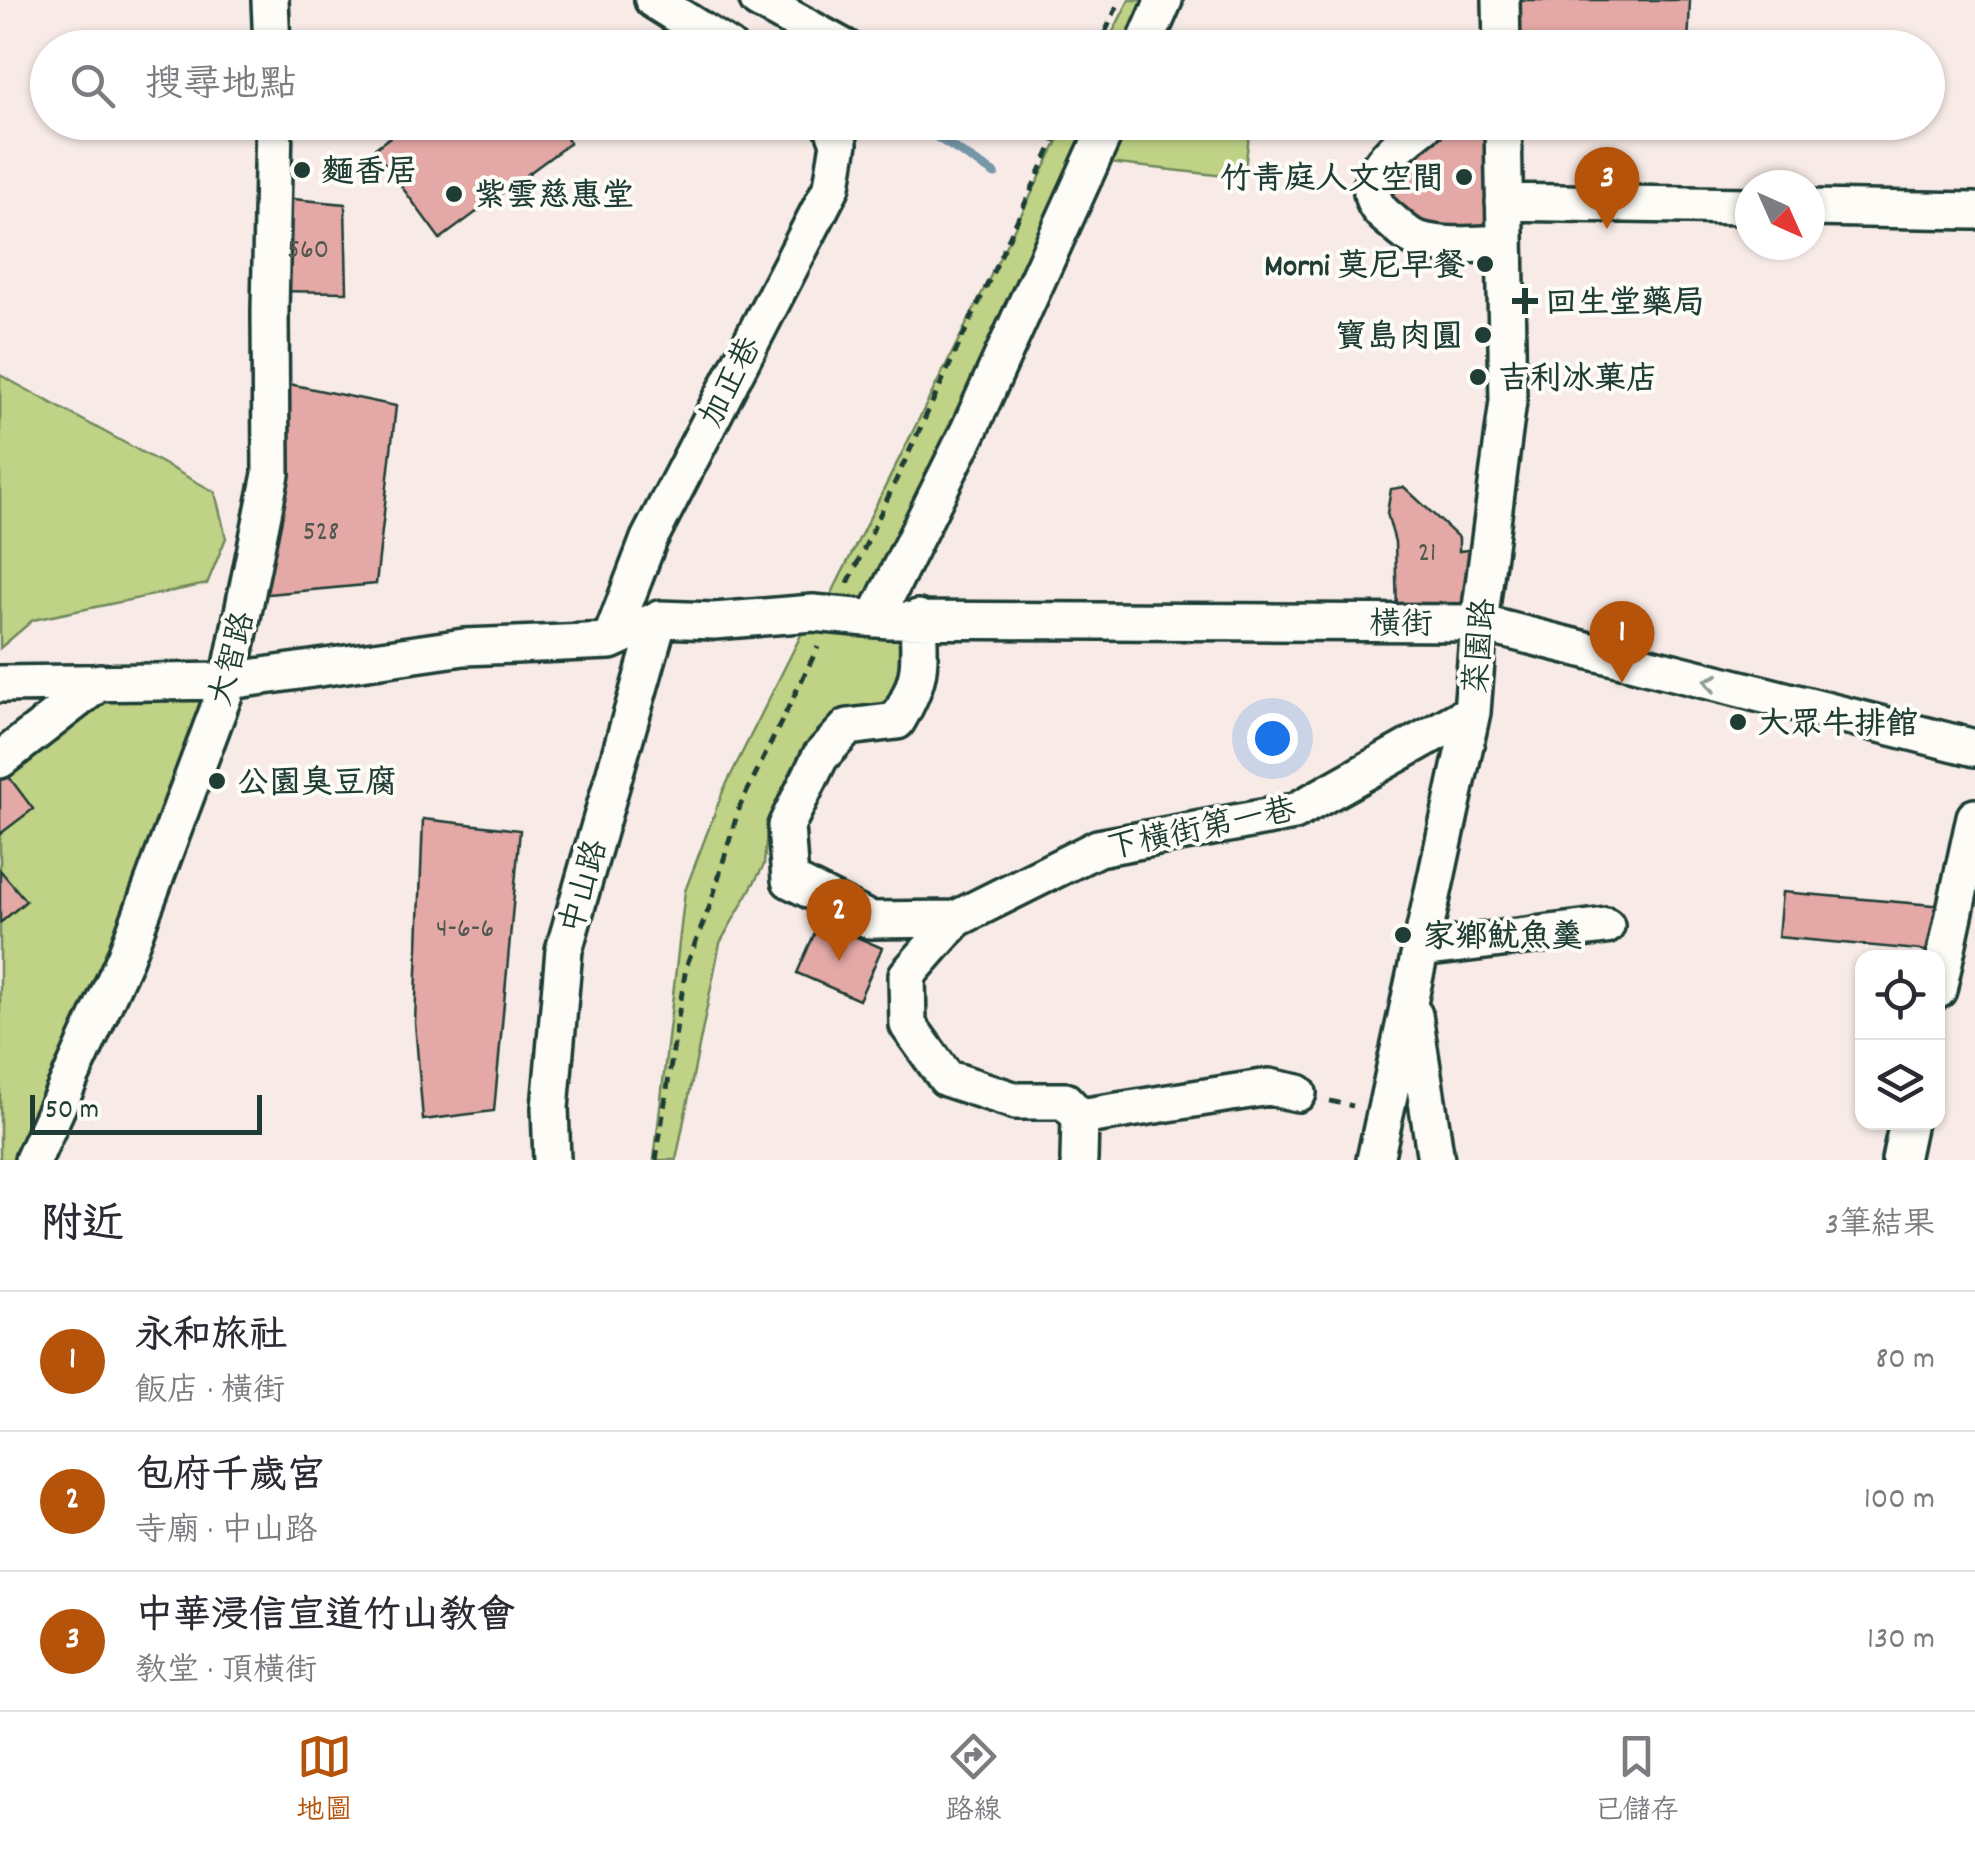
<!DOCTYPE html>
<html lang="zh-TW">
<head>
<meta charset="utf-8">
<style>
	body { margin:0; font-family:Dekko,"LXGW WenKai TC",sans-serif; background:#f2f2f3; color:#2b2b33 }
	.controls { position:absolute; right:30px; bottom:30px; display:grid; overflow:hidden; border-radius:20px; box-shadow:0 2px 8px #0004 }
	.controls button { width:90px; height:90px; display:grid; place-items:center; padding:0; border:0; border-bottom:2px solid #e1e1e2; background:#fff; color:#2b2b33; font:50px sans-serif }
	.compass { position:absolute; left:1735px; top:170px; width:90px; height:90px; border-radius:50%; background:#fff; box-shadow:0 2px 8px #0004; rotate:135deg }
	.scale { position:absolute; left:30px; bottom:25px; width:232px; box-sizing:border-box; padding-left:10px; border:5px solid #1f3d34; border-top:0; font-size:28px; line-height:35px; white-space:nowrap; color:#1f3d34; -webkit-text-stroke:8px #fdfcf7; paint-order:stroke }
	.you { position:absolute; left:1272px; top:738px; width:35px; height:35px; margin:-25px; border:8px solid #fff; border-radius:50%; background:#1a73e8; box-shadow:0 0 0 15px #1a73e833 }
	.badge { display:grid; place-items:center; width:65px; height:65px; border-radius:50%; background:#b45309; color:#fff; font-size:32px; font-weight:700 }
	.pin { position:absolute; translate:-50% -82px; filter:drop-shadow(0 2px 5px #0008) }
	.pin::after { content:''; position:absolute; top:52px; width:35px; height:30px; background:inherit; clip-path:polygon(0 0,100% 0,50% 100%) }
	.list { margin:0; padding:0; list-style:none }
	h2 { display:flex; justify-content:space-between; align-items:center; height:130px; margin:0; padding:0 40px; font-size:42px }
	h2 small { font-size:32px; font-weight:400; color:#7c7c81 }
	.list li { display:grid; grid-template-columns:65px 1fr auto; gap:30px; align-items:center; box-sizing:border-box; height:140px; padding:0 40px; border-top:2px solid #e1e1e2 }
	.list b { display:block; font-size:38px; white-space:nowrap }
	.list p { margin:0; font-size:32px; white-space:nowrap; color:#7c7c81 }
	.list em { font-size:32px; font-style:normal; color:#7c7c81 }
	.icon { flex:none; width:55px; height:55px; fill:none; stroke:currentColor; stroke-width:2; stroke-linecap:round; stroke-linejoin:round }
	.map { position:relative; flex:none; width:1975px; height:1160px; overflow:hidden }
	.search { position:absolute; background:#fff; box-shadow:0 2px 8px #0004; left:30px; right:30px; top:30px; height:110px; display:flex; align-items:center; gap:25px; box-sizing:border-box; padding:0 35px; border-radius:55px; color:#7c7c81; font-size:38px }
	.sheet { height:550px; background:#fff }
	nav { display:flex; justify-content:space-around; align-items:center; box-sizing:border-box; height:140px; border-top:2px solid #e1e1e2; background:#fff; font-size:28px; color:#7c7c81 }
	nav a { display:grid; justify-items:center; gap:5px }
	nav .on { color:#b45309 }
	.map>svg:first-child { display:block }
	.green { fill:#c0d286; stroke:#70885d; stroke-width:2.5 }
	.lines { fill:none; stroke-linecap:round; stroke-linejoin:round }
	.stream { stroke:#7497a8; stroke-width:9 }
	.building { fill:#e4a9a6; stroke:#1f3d34; stroke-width:2.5 }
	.minor-casing { stroke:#1f3d34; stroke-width:42 }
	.path { stroke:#1f3d34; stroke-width:5; stroke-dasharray:10 8; stroke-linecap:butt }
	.minor { stroke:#fdfcf7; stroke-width:35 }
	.oneway { stroke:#8e9c96 }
	.poi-dot { fill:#1f3d34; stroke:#fdfcf7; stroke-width:4 }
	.labels { text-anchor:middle; stroke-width:8; stroke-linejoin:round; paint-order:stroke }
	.number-label { font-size:28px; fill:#505850 }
	.poi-label { font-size:32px; font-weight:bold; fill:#1f3d34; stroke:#fdfcf7; text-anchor:start }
	.street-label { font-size:32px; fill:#1f3d34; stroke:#fdfcf7 }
</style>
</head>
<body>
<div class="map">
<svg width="1975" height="1160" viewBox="0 0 1975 1160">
	<rect width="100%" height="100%" fill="#f8ebe7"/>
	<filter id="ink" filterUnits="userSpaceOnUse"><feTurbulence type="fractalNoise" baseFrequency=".01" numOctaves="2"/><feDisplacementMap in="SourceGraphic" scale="20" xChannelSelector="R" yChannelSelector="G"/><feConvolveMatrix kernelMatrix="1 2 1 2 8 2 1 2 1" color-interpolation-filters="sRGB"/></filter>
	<g filter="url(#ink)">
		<path class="green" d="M1129,0H1158L1136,47L1105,48Z
			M1236,122L1250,126L1244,178L1091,161L1109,123Z
			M1067,123H1102L872,613L824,609Z
			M0,375L215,492L226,538L207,584L33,620L0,648Z
			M804,629L861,636H907L915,670L891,702L871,713L784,794L767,830L764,865L720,943L676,1160H654L685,891L723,791Z
			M229,681L33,1160H0V758L100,682Z"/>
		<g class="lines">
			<path class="stream" d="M913,122L995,174"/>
		</g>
		<path class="building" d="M1510,0H1690L1688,48H1508Z
			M410,122H555L570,143L440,239L374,149Z
			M1437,128L1489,131L1487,231L1440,232L1410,220L1396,205L1393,192L1397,178L1422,152Z
			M272,197L345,204L347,292L270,291Z
			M270,380L396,406L376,584L246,596Z
			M1404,487L1459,538V551L1483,548L1466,609L1397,611L1395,542L1387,513L1391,489Z
			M6,773L33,809L0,834V778Z
			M423,819L520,830L494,1111L423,1120L415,1023Z
			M0,870L26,901L0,923Z
			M1782,892L1944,906L1939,952L1778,937Z
			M820,921L882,948L859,1000L797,973Z"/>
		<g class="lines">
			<defs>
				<path id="minor" d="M270,0L272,48
					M653,0L729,48
					M758,0L845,48
					M1501,0L1502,48
					M1143,48L1164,0
					M1428,122C1398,145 1345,183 1388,218C1397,225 1408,237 1419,240C1447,248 1477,244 1505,243
					M1504,202L1750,206
					M1810,208L1975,211
					M918,618C920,667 922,678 897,721L848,727L820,757L786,826L790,880L870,920L956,919
					M875,619L969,430L1109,122
					M610,641L649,539L832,186L839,143L831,122
					M0,684L229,681L464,647L610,641L659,619L714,621L813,613L889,620L1479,623L1975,748
					M0,760L100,682
					M1421,949L1606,926
					M1938,990L1975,817
					M1414,1015L1436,1160
					M1080,1117L1269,1087L1298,1093
					M33,1160L125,958L229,681L271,474L270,311L274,122
					M552,1160L550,1108L564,950L659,619
					M1079,1160L1080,1117L1065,1101H1016L946,1078L908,1025L907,975L956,919L1098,848L1294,812L1472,712
					M1375,1160L1472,712L1479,623L1508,401L1503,122
					M1900,1160L1908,1122"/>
			</defs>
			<use href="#minor" class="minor-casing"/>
			<path class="path" d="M1098,48L1120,0
				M848,583L1063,122
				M1330,1101L1353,1106
				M656,1160L686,967L711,903L739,808L818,647"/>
			<use href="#minor" class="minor"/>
		</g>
		<defs><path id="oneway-chevron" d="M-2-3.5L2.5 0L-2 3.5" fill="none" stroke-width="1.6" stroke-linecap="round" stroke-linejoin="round" transform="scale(2.5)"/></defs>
		<use class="oneway" href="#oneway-chevron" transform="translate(1711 682) rotate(-166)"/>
	</g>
	<g class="poi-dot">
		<circle cx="302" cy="170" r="10"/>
		<circle cx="1464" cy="177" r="10"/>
		<circle cx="454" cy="194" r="10"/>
		<circle cx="1485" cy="264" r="10"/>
		<path d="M1520 286h10v10h10v10h-10v10h-10v-10h-10v-10h10z"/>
		<circle cx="1483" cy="335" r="10"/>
		<circle cx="1478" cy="377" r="10"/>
		<circle cx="1738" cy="722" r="10"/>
		<circle cx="217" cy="781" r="10"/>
		<circle cx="1403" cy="935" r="10"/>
	</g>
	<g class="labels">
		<g class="number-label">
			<text x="308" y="257">560</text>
			<text x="321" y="539">528</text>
			<text x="1427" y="560">21</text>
			<text x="465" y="936">4-6-6</text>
		</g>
		<g class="poi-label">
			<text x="322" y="181">麵香居</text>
			<text x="1444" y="188" text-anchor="end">竹青庭人文空間</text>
			<text x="474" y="205">紫雲慈惠堂</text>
			<text x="1465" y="275" text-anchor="end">Morni 莫尼早餐</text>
			<text x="1545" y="312">回生堂藥局</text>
			<text x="1463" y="346" text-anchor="end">寶島肉圓</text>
			<text x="1498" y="388">吉利冰菓店</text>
			<text x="1758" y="733">大眾牛排館</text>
			<text x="237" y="792">公園臭豆腐</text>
			<text x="1423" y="946">家鄉魷魚羹</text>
		</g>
		<g class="street-label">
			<text transform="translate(729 381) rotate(-63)" y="11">加正巷</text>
			<text x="1401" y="633">橫街</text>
			<text transform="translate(1478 646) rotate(-85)" y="11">菜園路</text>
			<text transform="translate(230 658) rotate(-75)" y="11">大智路</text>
			<text transform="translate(1201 827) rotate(-12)" y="11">下橫街第一巷</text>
			<text transform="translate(582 886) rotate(-74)" y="11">中山路</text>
		</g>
	</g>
</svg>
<div class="controls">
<button><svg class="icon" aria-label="locate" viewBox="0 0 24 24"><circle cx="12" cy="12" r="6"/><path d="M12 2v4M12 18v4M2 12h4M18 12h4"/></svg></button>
<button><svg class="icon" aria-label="layers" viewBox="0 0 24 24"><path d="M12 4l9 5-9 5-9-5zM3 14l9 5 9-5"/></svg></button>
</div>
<svg class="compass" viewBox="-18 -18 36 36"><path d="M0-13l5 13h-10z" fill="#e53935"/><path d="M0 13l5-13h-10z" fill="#7c7c81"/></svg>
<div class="scale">50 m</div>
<div class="you"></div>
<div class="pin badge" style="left:1622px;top:683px">1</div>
<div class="pin badge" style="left:839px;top:961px">2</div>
<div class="pin badge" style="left:1607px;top:229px">3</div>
<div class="search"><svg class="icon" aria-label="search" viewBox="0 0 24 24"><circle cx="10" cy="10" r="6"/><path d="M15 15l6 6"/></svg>搜尋地點</div>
</div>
<section class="sheet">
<h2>附近<small>3筆結果</small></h2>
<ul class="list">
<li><span class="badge">1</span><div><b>永和旅社</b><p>飯店 · 橫街</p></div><em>80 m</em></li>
<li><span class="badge">2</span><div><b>包府千歲宮</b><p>寺廟 · 中山路</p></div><em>100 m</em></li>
<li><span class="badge">3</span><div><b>中華浸信宣道竹山教會</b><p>教堂 · 頂橫街</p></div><em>130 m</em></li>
</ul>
</section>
<nav>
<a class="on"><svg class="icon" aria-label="map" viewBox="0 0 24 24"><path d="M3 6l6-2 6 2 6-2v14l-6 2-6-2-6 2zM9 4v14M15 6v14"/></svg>地圖</a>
<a><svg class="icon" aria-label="directions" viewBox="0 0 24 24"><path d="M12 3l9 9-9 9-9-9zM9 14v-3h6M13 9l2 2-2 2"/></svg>路線</a>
<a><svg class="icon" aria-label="saved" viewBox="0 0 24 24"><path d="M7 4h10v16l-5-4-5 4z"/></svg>已儲存</a>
</nav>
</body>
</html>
